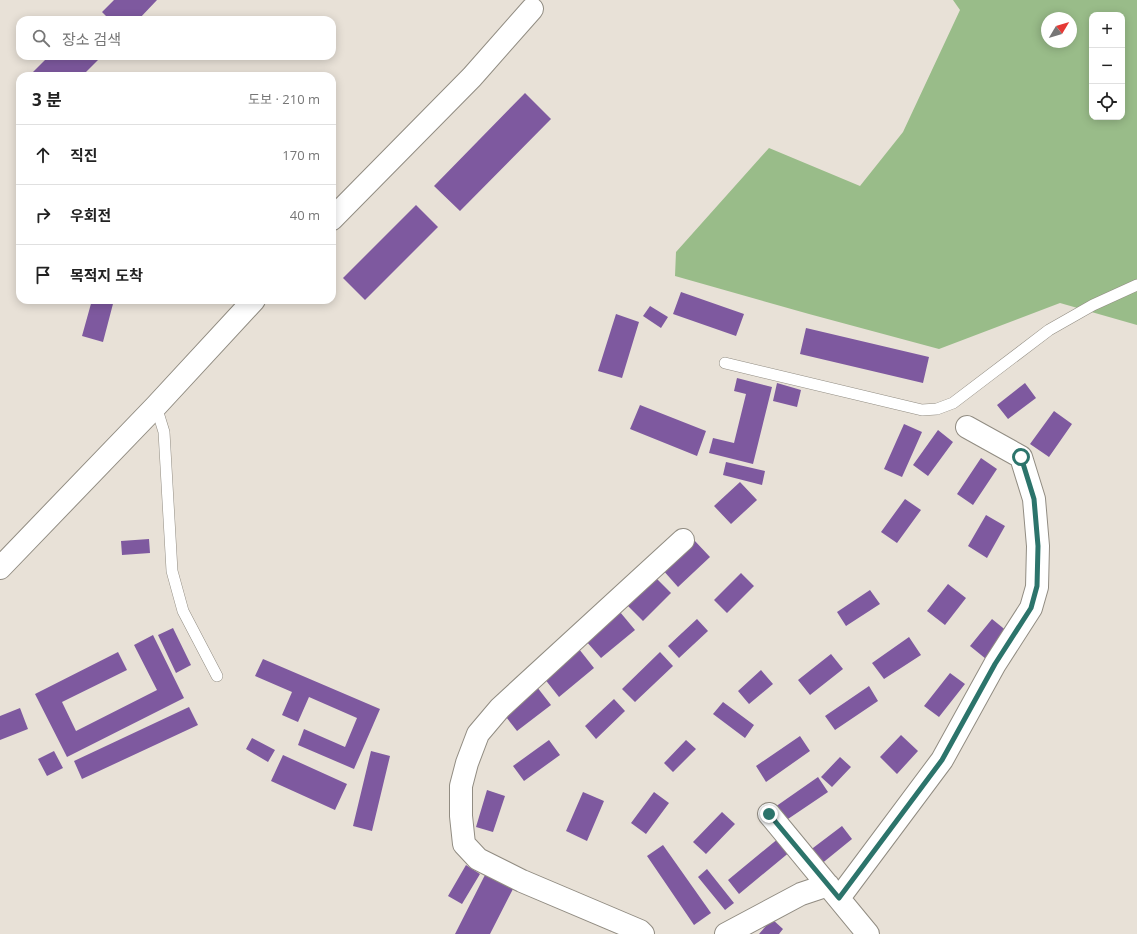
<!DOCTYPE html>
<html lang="ko">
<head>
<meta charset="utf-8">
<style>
	body { margin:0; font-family:"Open Sans","Noto Sans KR",sans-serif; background:#f2f2f2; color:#222 }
	.controls { position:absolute; right:12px; top:12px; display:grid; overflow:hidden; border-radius:8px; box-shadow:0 2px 10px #0003 }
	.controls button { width:36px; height:36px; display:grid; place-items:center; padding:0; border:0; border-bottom:1px solid #e0e0e0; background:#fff; color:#222; font:20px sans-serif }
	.compass { position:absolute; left:1041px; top:12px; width:36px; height:36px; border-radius:50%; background:#fff; box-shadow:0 2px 10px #0003; rotate:52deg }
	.stop { position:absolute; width:12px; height:12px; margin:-9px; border:3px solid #2c746b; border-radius:50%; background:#fff }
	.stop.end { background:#2c746b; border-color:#fff; box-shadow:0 1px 4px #0008 }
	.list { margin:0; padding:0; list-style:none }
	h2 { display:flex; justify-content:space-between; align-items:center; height:52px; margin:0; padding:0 16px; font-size:17px }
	h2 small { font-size:13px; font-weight:400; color:#767676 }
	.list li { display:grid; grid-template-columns:26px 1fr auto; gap:12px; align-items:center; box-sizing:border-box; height:60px; padding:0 16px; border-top:1px solid #e0e0e0 }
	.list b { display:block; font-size:15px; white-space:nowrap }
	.list em { font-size:13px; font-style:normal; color:#767676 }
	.icon { flex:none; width:22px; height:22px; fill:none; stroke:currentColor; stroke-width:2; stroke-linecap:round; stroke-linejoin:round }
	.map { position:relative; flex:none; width:1137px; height:934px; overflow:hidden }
	.search { position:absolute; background:#fff; box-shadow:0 2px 10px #0003; left:16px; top:16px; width:320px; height:44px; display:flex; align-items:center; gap:10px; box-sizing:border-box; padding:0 14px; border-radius:12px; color:#767676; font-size:15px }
	.panel { position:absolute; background:#fff; box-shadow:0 2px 10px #0003; left:16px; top:72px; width:320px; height:232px; border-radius:12px }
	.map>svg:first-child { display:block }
	.green { fill:#99bc89; fill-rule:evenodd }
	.building { fill:#7e599f }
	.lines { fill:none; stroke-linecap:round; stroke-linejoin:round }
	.lane-casing { stroke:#918c82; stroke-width:12 }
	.street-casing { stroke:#918c82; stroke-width:24 }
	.lane { stroke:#fff; stroke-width:11 }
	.street { stroke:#fff; stroke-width:22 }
	.route { stroke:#2c746b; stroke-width:5 }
</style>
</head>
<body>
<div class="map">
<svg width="1137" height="934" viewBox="0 0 1137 934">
	<rect width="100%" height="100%" fill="#e8e1d7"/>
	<path class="green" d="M953,0H1137V325L1060,303L939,349L809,314L675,276L676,252L769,148L860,186L903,132L960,10ZM1092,15H1122V117H1092ZM1047,18H1071V42H1047Z"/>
	<path class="building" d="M114,0H157L138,20H110L102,12Z
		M49,56H102L82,76H31L30,75Z
		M525,93L551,119L460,211L434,186Z
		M416,205L438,227L365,300L343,278Z
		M681,292L744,314L736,336L673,314Z
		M92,300H114L103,342L82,336Z
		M650,306L668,317L661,328L643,316Z
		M616,314L639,322L622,378L598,371Z
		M806,328L929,357L923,383L800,354Z
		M737,378L772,387L753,464L709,453L713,438L734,443L746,394L734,391Z
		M777,383L801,390L797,407L773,401Z
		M1025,383L1036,398L1008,419L997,405Z
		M640,405L706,431L697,456L630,429Z
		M1054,411L1072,424L1049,457L1030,444Z
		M904,424L922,432L902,477L884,469Z
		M938,430L953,442L928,476L913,465Z
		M981,458L997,469L973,505L957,494Z
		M726,462L765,471L762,485L723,475Z
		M740,482L757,500L731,524L714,506Z
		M905,499L921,510L897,543L881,532Z
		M986,515L1005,526L987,558L968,546Z
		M149,539L150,553L122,555L121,541Z
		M694,540L710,557L678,587L662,569Z
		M741,573L754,586L727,613L714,600Z
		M654,576L671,593L643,621L626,604Z
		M948,584L966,598L945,625L927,611Z
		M870,590L880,604L846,626L837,612Z
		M620,612L635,630L601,658L586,641Z
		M697,619L708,631L679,658L668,646Z
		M992,619L1008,632L986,659L970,646Z
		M173,628L191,665L176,673L158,635Z
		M153,635L184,698L67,757L35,694L118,652L127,670L62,702L76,731L157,690L134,645Z
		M909,637L921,655L884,679L872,663Z
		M579,649L594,668L559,697L544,678Z
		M660,652L673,666L635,702L622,689Z
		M831,654L843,669L810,695L798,680Z
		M263,659L380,709L354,769L298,745L304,729L345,747L357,718L309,697L298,722L282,715L292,692L255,676Z
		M761,670L773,684L749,704L738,691Z
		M950,673L965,684L939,717L924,706Z
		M869,686L878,701L835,730L825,716Z
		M537,687L551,705L517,731L503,713Z
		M614,699L625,711L596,739L585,726Z
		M723,702L754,725L745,738L713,714Z
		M189,707L198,725L82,779L74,761Z
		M20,708L28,729L0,740V716Z
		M901,735L918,751L897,774L880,757Z
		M800,736L810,751L766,782L756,766Z
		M252,738L275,750L268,762L246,749Z
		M549,740L560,755L524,781L513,766Z
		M686,740L696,749L673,772L664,763Z
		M54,751L63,768L47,776L38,759Z
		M371,751L390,756L372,831L353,826Z
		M283,755L347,784L335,810L271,781Z
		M840,757L851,767L832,787L821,777Z
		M818,777L828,792L785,821L775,807Z
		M487,790L505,796L493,832L476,827Z
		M583,792L604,801L587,841L566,831Z
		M654,792L669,803L646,834L631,823Z
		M722,812L735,824L706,854L693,842Z
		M842,826L852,839L820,865L809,851Z
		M779,838L791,851L739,894L728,880Z
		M663,845L711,913L694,925L647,856Z
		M466,865L480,874L462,904L448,896Z
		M707,869L734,903L725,910L698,877Z
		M486,873L514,887L490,934H455Z
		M772,919L783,929L779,934H759Z"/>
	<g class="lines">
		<defs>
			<path id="lane" d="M725,363L922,410L937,409L953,403L1049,330L1093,305L1137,285
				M156,406L164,432L172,571L183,611L217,676"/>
			<path id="street" d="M332,219L472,77L532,9
				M0,568L156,406L254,300
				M769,814L868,934
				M839,898L942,760L995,664L1031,608L1037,587L1038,546L1034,499L1021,457L967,427
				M643,934L640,931L522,881L478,859L464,844L461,816V786L467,763L478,734L500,708L683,540
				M726,934L801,894L828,885"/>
		</defs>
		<use href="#lane" class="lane-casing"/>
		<use href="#street" class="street-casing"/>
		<use href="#lane" class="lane"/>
		<use href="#street" class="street"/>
	</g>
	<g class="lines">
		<path class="route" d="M769,814L839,898L942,760L995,664L1031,608L1037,586L1038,546L1034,499L1021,457"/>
	</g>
</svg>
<div class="controls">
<button>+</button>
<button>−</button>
<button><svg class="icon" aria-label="locate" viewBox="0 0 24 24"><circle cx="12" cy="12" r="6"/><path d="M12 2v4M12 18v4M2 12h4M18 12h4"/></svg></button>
</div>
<svg class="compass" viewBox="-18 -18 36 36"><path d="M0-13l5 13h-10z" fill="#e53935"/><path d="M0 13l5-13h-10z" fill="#767676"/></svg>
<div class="stop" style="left:1021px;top:457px"></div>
<div class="stop end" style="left:769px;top:814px"></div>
<div class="search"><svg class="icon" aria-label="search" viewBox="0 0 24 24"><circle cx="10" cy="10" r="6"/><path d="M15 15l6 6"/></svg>장소 검색</div>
<section class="panel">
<h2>3 분<small>도보 · 210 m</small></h2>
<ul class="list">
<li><svg class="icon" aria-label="ahead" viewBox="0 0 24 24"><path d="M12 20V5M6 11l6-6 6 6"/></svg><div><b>직진</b></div><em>170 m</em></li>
<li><svg class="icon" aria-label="right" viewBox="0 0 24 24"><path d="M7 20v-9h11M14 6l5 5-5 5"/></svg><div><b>우회전</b></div><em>40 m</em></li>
<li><svg class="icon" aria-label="arrive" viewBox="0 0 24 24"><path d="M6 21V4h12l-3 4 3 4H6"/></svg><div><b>목적지 도착</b></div></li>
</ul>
</section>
</div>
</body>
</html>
